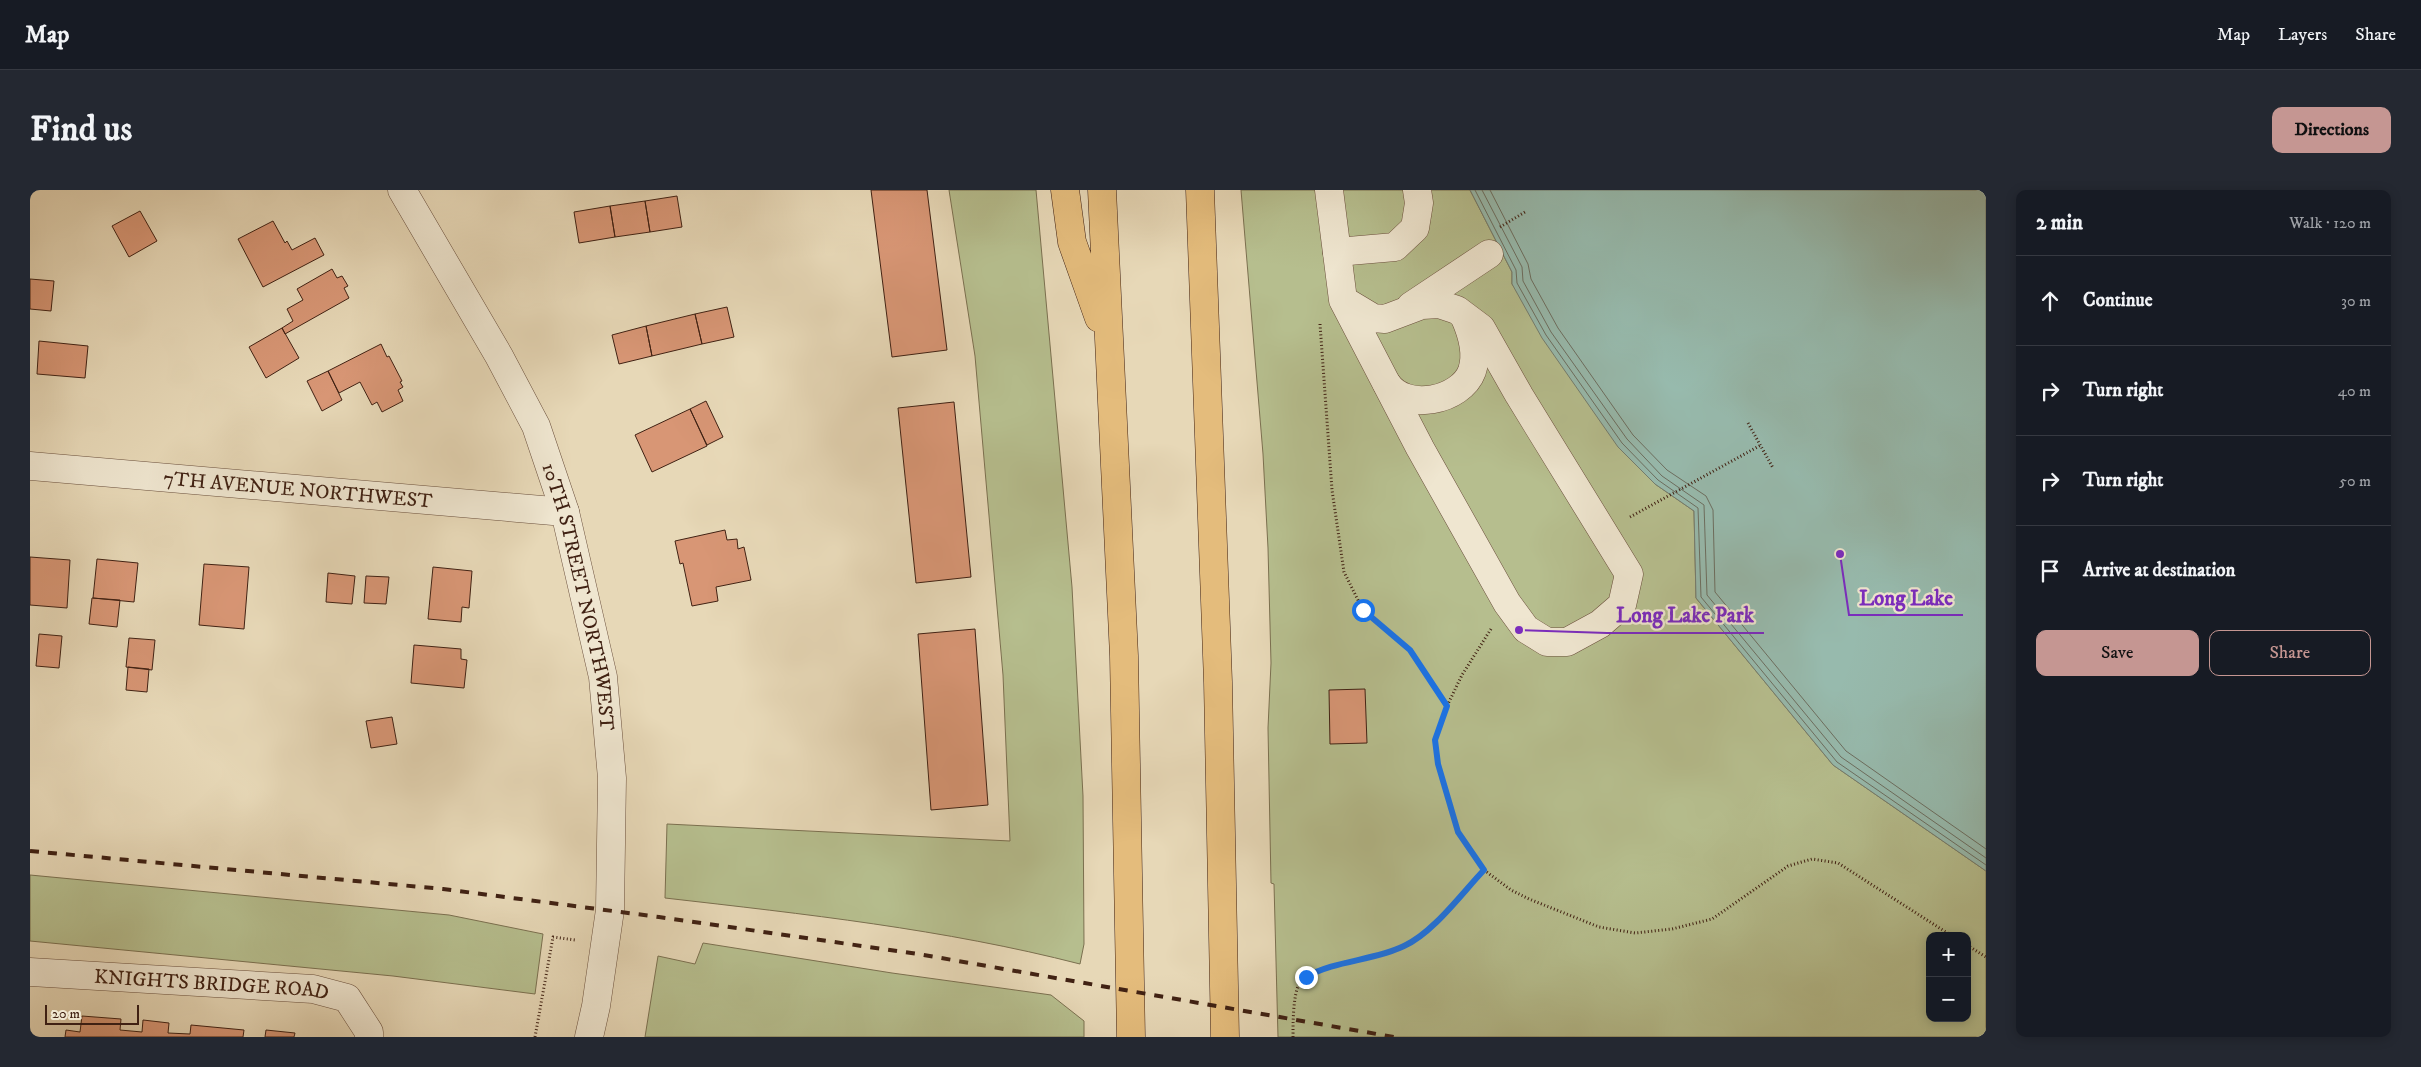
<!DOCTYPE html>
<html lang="en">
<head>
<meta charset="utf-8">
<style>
	body { margin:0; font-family:"IM FELL DW Pica",serif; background:#242831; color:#f1f3f6 }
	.controls { position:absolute; right:15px; bottom:15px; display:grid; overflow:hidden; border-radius:10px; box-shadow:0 2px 12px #0003 }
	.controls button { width:45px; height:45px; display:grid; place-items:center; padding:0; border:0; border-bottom:1px solid #363941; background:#171b24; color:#f1f3f6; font:25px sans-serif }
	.scale { position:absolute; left:15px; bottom:12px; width:94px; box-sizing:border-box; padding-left:5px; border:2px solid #402113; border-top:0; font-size:14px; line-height:18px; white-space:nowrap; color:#402113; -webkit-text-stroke:4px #efe6d0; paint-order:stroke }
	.stop { position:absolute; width:15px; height:15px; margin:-11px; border:4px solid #1a73e8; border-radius:50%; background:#fff }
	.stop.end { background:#1a73e8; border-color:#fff; box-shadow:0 1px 5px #0008 }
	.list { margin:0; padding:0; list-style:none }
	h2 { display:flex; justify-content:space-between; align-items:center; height:65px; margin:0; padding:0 20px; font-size:21px }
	h2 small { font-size:16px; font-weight:400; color:#9ea1a6 }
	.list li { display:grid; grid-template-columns:32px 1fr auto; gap:15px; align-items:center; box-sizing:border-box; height:90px; padding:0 20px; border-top:1px solid #363941 }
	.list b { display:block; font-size:19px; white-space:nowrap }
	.list em { font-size:16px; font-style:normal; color:#9ea1a6 }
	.actions { display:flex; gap:10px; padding:15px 20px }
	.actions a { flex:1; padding:11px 0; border:1px solid #c59692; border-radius:10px; text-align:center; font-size:18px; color:#c59692 }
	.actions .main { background:#c59692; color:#111 }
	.icon { flex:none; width:28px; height:28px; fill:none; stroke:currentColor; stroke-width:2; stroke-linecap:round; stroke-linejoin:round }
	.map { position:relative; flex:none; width:1956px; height:847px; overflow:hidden; border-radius:10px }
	header { display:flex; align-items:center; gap:30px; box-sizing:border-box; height:70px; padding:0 25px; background:#171b24; border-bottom:1px solid #363941 }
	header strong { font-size:24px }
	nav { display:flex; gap:28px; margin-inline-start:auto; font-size:18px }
	.intro { display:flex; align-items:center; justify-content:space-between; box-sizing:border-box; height:120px; padding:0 30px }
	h1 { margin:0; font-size:35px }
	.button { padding:12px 22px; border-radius:10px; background:#c59692; color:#111; font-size:18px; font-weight:700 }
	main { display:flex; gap:30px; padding:0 30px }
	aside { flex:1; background:#171b24; border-radius:10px; box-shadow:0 2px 12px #0003 }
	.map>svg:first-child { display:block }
	.green { fill:#b6be8e; stroke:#7b7050; fill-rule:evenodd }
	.water { fill:#97baad; stroke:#747d6f }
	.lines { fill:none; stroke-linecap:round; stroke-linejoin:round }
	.shore { stroke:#6c6e60; stroke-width:1 }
	.building { fill:#d89675; stroke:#402113 }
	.minor-casing { stroke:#6a4f3c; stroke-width:29 }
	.highway-casing { stroke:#402113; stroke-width:29 }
	.path { stroke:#402113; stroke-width:3; stroke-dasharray:1 2.5; stroke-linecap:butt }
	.minor { stroke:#efe6d0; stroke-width:28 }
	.highway { stroke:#e4bc7c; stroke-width:28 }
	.rail { stroke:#402113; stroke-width:4; stroke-dasharray:9 9; stroke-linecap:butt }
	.route { stroke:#1a73e8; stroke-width:6 }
	.labels { text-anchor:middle; stroke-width:4.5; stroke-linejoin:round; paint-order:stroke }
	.street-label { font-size:20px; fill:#402113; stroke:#efe6d0 }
	.leader { fill:none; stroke:#7b2cbf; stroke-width:2 }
	.callout-dot { fill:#7b2cbf; stroke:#efe6d0; stroke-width:2 }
	.callout-label { font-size:21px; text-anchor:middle; font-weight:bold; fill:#7b2cbf; stroke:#efe6d0; stroke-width:4.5; stroke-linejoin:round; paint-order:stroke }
</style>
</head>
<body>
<header>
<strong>Map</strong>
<nav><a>Map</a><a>Layers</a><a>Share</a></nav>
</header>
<div class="intro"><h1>Find us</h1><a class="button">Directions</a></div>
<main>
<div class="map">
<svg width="1956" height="847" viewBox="0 0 1956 847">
	<rect width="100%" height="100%" fill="#e7d8b7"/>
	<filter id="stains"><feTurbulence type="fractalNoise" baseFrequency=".004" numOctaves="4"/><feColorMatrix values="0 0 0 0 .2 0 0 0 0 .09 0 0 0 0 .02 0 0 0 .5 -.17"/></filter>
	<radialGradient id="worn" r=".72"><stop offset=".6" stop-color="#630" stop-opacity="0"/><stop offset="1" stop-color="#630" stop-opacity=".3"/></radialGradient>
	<path class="green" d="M919,0H1006L1042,397L1053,606L1054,754L1050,774C914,739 774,724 635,708L637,634L980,651L973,485L945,166Z
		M1211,0H1440L1482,82V94L1625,294L1664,321L1666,408L1803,575L1956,681V847H1248L1244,694L1241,693L1238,538L1241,473L1238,358L1233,264ZM1900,746H1937V828H1900Z
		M0,685L419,725L513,744L505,804L363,786L0,751Z
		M673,753L862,783L1014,804L1021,805L1054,831V847H615L628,766L665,774Z"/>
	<path class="water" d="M1440,0H1956V681L1803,575L1666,408L1664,321L1625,294L1588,257L1512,148L1482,94V82Z"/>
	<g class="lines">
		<path class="shore" d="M1445,0L1486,80L1487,93L1516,145L1592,253L1628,290L1668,318L1671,407L1807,572L1956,675
			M1452,0L1492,77L1493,91L1521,142L1597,249L1632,286L1674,315L1677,405L1811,567L1956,668
			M1460,0L1498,74L1501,89L1528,138L1603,245L1637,280L1676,306L1683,320L1685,402L1816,561L1956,659"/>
	</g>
	<path class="building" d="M841,0H897L917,160L862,167Z
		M647,6L652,37L620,42L615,11Z
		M615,11L620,42L585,47L580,16Z
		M580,16L585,47L549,53L544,22Z
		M110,21L127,51L99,67L82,36Z
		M243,31L255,53L257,51L262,60L285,48L294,65L233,97L208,49Z
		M302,79L307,88L312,86L318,96L314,98L319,108L255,144L252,138L263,131L257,119L273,110L267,99Z
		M0,89L24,91L21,121L0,119Z
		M697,117L704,147L672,154L665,124Z
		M665,124L672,154L622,166L616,136Z
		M616,136L622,166L589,174L582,145Z
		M252,138L269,168L236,188L219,157Z
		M9,151L58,156L55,188L7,184Z
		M351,154L357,167L359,166L372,191L370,192L373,197L368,200L373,211L352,222L347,212L342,215L330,192L309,203L298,181Z
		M298,181L312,210L292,221L277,191Z
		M676,211L693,247L677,255L660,219Z
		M924,212L941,387L886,393L868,218Z
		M660,219L677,256L622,282L605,245Z
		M695,340L697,350L707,349L708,359L714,357L721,390L686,397L688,411L662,416L653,373L650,374L645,351Z
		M0,367L40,370L37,418L0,415Z
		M67,369L108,373L104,412L63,408Z
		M174,374L219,377L214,439L169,435Z
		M403,377L442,381L439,418L432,417L431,432L398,429Z
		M298,383L325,386L322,414L296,412Z
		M336,386L359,387L356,414L334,413Z
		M62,408L90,410L87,437L59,434Z
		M945,439L958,615L901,620L888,444Z
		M9,444L32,446L29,478L6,476Z
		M99,448L125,450L122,480L96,477Z
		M384,455L431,459V469L437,470L434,498L381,493Z
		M98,477L119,479L117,502L96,500Z
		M1335,499L1337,553L1300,554L1299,500Z
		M362,527L367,554L341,558L336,531Z
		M52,826L91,829L90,840L112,842L113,830L139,833L138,843L160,844L161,835L214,840L213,847H35L36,840L50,842Z
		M236,840L265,843L264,847H235Z"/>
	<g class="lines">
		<defs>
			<g id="minor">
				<path id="s1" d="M372,0L469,166L506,236L535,322L573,487L582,588L580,720L566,816L559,847"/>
				<path d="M1299,0L1313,110L1390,258L1477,413L1496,439L1517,452H1537L1570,434L1592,415L1599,384L1489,205L1451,138L1427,120L1409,114L1392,115L1355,129L1343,128L1313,110"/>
				<path d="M1307,62L1365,57L1385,38L1389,13L1387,0"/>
				<path d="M1381,116L1459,64"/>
				<path d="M1357,194C1376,222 1431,211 1442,181C1448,163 1442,144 1435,128"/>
				<path id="s2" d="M0,276L535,322"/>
				<path id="s3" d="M0,782L283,799L317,808L339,842V847"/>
			</g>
			<path id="highway" d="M1035,0L1042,52L1069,128
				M1072,0L1094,466L1101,847
				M1170,0L1188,492L1195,847"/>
		</defs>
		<use href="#minor" class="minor-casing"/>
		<use href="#highway" class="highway-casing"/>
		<path class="path" d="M1470,37L1495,22
			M1290,134L1302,300L1314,382L1333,420L1380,460L1417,516
			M1718,233L1743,278
			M1600,327L1731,255
			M1461,439L1432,485L1417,516L1405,549L1408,574L1428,642L1454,680L1481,700L1499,709L1569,737L1605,743L1642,739L1682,729L1758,676L1782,669L1808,673L1922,746
			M1937,755L1956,767
			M505,847L523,747L545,750
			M1263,847C1263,833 1263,806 1269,794C1280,773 1354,768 1377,755C1407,737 1430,705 1454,680"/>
		<use href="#minor" class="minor"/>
		<use href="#highway" class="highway"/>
		<path class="rail" d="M0,661L413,699L629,727L888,764L1364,847"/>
	</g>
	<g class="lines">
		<path class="route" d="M1276,787C1306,770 1343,771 1374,756C1403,743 1432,703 1454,680L1428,642L1408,574L1405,550L1417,516L1380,460L1333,420"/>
	</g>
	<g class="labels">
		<g class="street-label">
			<text dy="7" stroke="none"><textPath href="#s2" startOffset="269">7TH AVENUE NORTHWEST</textPath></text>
			<text dy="7" stroke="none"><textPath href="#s1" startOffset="448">10TH STREET NORTHWEST</textPath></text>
			<text dy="7" stroke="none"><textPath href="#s3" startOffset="182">KNIGHTS BRIDGE ROAD</textPath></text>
		</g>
	</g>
	<path class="leader" d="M1810 364L1819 425H1933M1489 440L1577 443H1734"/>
	<g class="callout-dot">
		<circle cx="1810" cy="364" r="5"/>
		<circle cx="1489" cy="440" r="5"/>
	</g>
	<g class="callout-label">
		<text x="1876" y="415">Long Lake</text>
		<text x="1655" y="432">Long Lake Park</text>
	</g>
	<rect width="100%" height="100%" filter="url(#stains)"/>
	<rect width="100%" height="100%" fill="url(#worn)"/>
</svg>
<div class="controls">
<button>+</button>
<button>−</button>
</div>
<div class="scale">20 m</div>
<div class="stop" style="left:1333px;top:420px"></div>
<div class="stop end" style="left:1276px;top:787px"></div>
</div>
<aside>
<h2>2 min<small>Walk · 120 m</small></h2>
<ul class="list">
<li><svg class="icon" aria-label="ahead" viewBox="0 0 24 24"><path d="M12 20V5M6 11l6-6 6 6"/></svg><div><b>Continue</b></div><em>30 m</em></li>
<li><svg class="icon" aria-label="right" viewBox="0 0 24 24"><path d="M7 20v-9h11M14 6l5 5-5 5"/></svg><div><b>Turn right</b></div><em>40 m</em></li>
<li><svg class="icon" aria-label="right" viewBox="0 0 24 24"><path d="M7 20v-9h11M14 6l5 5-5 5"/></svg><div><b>Turn right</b></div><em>50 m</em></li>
<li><svg class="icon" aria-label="arrive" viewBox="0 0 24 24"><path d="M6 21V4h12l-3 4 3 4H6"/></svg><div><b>Arrive at destination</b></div></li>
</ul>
<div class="actions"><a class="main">Save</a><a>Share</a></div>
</aside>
</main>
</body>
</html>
